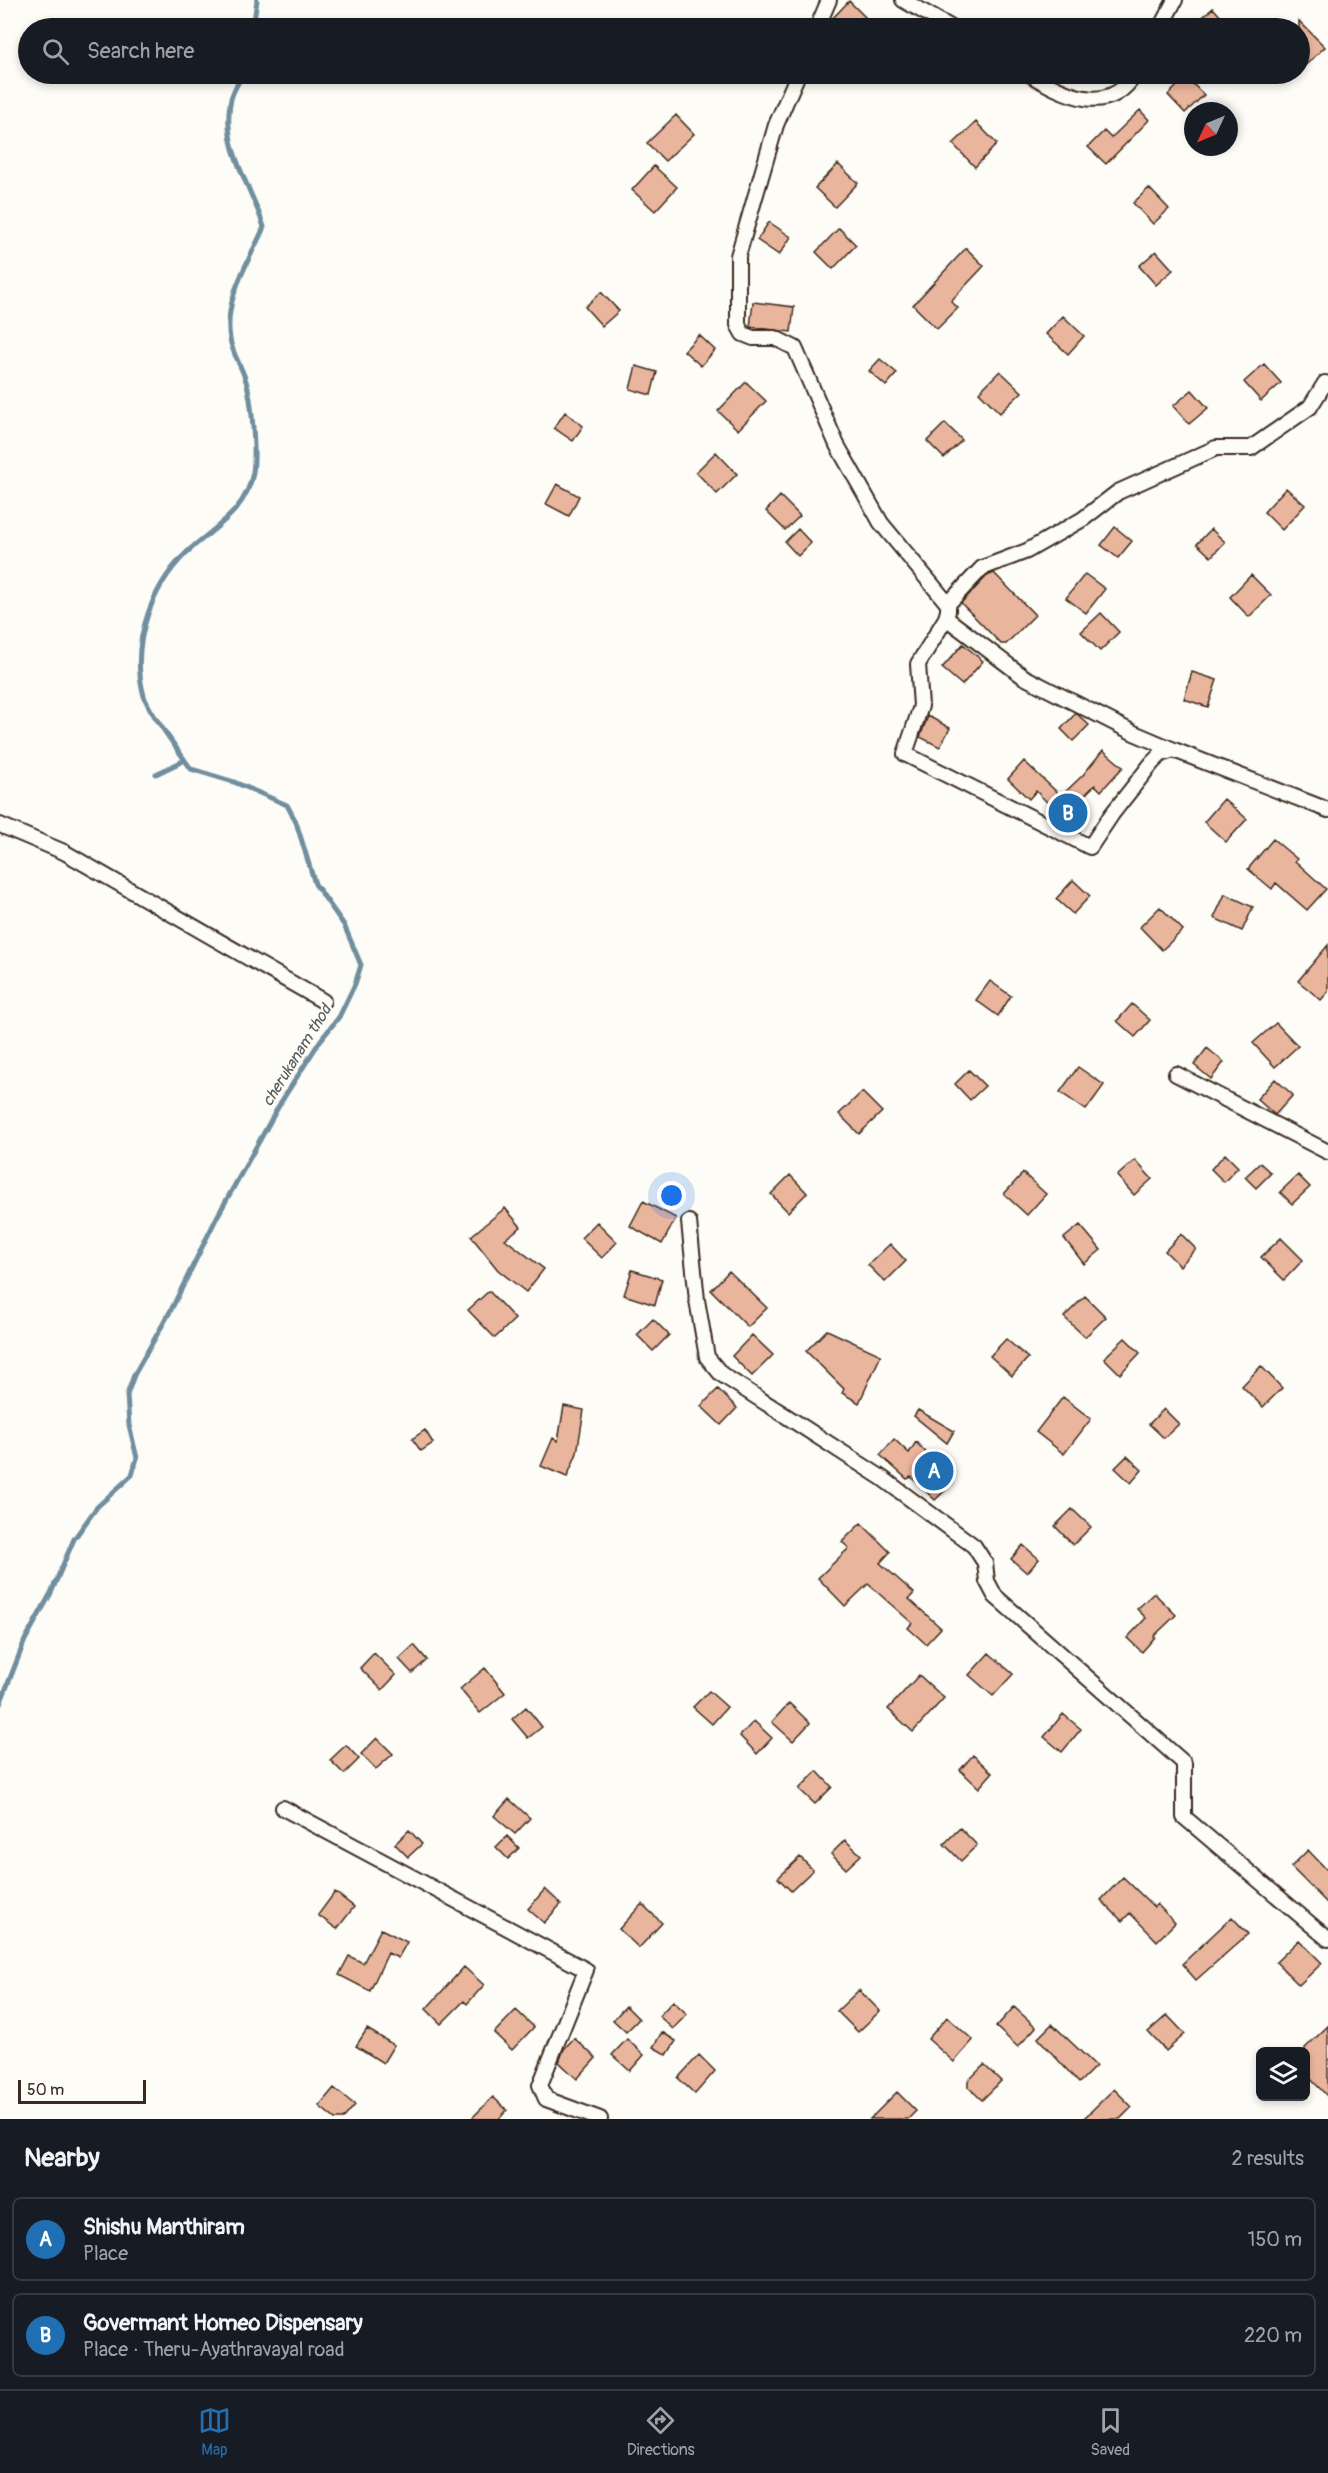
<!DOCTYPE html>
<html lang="en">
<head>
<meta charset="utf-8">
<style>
	body { margin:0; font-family:Pangolin,sans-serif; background:#20242c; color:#f1f3f6 }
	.controls { position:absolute; right:18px; bottom:18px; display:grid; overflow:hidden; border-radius:9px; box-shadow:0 3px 9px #0003 }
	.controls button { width:54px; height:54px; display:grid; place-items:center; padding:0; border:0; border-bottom:2px solid #363941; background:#171b24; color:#f1f3f6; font:30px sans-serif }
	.compass { position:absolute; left:1184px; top:102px; width:54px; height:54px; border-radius:50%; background:#171b24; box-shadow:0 3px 9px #0003; rotate:226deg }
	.scale { position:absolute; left:18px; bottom:15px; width:128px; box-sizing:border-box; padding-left:6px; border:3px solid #3b2a1e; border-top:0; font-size:16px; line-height:21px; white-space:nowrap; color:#3b2a1e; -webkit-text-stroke:4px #fdfcf7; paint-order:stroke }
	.you { position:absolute; left:672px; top:1196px; width:21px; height:21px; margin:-15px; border:4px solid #fff; border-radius:50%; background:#1a73e8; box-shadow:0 0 0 9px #1a73e833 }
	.badge { display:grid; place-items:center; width:39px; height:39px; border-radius:50%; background:#1f6fb2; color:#fff; font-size:20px; font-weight:700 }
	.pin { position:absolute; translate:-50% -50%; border:3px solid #fff; box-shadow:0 2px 6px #0006 }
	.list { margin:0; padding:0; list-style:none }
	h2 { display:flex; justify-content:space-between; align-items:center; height:78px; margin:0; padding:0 24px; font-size:26px }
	h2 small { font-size:20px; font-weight:400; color:#9ea1a6 }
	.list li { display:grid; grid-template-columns:39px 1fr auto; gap:18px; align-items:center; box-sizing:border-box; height:84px; margin:0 12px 12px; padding:0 12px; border:2px solid #363941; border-radius:9px }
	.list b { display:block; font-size:22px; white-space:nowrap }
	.list p { margin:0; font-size:20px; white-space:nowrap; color:#9ea1a6 }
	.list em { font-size:20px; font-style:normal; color:#9ea1a6 }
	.icon { flex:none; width:33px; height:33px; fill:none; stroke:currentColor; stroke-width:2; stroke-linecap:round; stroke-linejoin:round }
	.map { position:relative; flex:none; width:1328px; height:2119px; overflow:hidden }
	.search { position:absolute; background:#171b24; box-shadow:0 3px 9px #0003; left:18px; right:18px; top:18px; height:66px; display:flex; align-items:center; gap:15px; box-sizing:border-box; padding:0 21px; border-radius:33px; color:#9ea1a6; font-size:22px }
	.sheet { height:270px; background:#171b24 }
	nav { display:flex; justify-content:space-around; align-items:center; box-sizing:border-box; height:84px; border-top:2px solid #363941; background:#171b24; font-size:16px; color:#9ea1a6 }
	nav a { display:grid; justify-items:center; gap:3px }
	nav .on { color:#1f6fb2 }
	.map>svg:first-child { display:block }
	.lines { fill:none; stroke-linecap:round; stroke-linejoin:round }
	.stream { stroke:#708e9e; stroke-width:5 }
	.building { fill:#eab59d; stroke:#3b2a1e; stroke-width:1.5 }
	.minor-casing { stroke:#3b2a1e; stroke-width:18 }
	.minor { stroke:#fdfcf7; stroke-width:14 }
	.labels { text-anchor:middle; stroke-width:4.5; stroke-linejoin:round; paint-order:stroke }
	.water-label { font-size:16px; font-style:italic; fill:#555c5e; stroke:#fdfcf7 }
</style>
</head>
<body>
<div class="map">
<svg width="1328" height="2119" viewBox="0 0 1328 2119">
	<rect width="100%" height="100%" fill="#fdfcf7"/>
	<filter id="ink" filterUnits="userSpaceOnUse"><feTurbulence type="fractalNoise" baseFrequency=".0167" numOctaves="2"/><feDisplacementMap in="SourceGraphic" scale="12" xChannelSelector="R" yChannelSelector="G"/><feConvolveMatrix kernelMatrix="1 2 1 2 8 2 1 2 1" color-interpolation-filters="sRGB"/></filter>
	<g filter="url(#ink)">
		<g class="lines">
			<path class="stream" d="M253,28L257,0
				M156,774L185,760
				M0,1704L25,1640L51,1593L74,1539L97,1507L132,1475L137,1458L129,1425L127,1395L134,1375L171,1310L217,1217L281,1102L320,1041L339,1017L355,984L361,965L344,925L315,884L296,822L287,805L234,782L191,769C180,752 149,713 144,696C129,642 153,580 195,545C221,523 247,508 253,472C256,453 252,399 246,381C242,367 232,353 230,339C223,299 249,262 264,227C251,185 220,146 231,99C233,90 239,82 243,74"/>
		</g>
		<path class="building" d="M849,1L867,19L856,28H840L831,20Z
			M1213,8L1231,28H1190Z
			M1299,21L1325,47L1299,71Z
			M1186,77L1204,95L1185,113L1168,95Z
			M1140,110L1149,120L1106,164L1088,147L1104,131L1111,138Z
			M676,115L694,134L665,161L647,143Z
			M976,122L997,144L975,167L953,144Z
			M838,164L858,183L835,207L815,188Z
			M654,166L677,187L655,211L632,190Z
			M1149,188L1169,209L1153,224L1133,203Z
			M769,222L791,237L779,255L757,240Z
			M839,228L856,245L833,269L816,252Z
			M966,248L984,266L951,301L958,308L937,329L913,305Z
			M1156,251L1173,270L1156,285L1139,266Z
			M601,292L619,311L602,326L585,307Z
			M753,302L794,307L791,332L750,327Z
			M1063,316L1084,336L1068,354L1046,334Z
			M699,335L715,350L701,366L684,351Z
			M880,359L897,373L886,386L869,371Z
			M1264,364L1281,383L1261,401L1244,382Z
			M636,366L657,372L651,395L630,389Z
			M1000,371L1022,392L1000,413L979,392Z
			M746,382L766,401L738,430L718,411Z
			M1192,390L1208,408L1189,424L1173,406Z
			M565,412L583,426L573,441L554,428Z
			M945,423L962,440L944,458L927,441Z
			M716,452L737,474L717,494L696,472Z
			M557,484L579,496L569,516L546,504Z
			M1286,488L1305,505L1282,530L1264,512Z
			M780,496L800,516L785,530L766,511Z
			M1115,527L1132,541L1118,558L1101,545Z
			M798,529L811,543L798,556L785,542Z
			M1211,529L1225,542L1211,557L1197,544Z
			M994,573L1035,615L1006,644H1001L961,603L987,576Z
			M1085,574L1105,589L1086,613L1066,598Z
			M1251,575L1271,595L1249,617L1230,597Z
			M1101,613L1119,632L1100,651L1081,632Z
			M963,644L983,661L962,685L942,668Z
			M1192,672L1217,680L1208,707L1184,699Z
			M1076,713L1089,725L1073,741L1061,729Z
			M928,716L950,728L940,747L920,737Z
			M1103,750L1123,767L1101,791L1095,785L1062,817L1036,791L1029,799L1008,779L1024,761L1061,796L1083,775Z
			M1224,799L1247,819L1226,842L1204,822Z
			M1273,839L1297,859L1295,861L1326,889L1307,910L1276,883L1272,889L1248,869Z
			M1073,880L1090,896L1073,914L1056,899Z
			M1225,894L1253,907L1242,931L1214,918Z
			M1160,907L1183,930L1162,950L1140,927Z
			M1328,945V992L1321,1000L1298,981Z
			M990,981L1011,996L998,1016L976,1000Z
			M1132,1004L1150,1020L1135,1037L1117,1021Z
			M1276,1023L1298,1046L1275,1067L1253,1043Z
			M1207,1048L1224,1062L1211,1079L1194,1065Z
			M1078,1067L1104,1085L1086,1110L1060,1092Z
			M969,1070L985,1086L970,1100L955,1084Z
			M1275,1079L1293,1095L1275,1115L1257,1099Z
			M862,1092L882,1112L859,1134L839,1114Z
			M1225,1154L1238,1167L1224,1182L1211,1169Z
			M1135,1160L1152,1179L1134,1195L1117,1176Z
			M1260,1163L1271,1173L1256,1188L1245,1177Z
			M1023,1173L1046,1194L1027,1215L1004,1194Z
			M790,1175L807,1193L788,1212L771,1194Z
			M1298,1175L1310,1187L1292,1204L1280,1192Z
			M643,1201L676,1218L662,1244L630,1226Z
			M505,1208L521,1227L505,1239L544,1269L526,1292L498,1270L471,1236Z
			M597,1222L617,1242L602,1258L581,1238Z
			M1080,1225L1101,1250L1084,1264L1064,1238Z
			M1181,1234L1196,1249L1180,1266L1165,1251Z
			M1281,1238L1303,1260L1284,1280L1261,1257Z
			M890,1244L906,1261L885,1282L868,1265Z
			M632,1270L662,1279L655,1305L624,1295Z
			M729,1271L767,1308L748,1327L711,1290Z
			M489,1291L515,1319L495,1338L468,1310Z
			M1085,1296L1106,1317L1085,1337L1064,1317Z
			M653,1319L669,1335L653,1351L637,1335Z
			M827,1330L881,1355L859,1403L842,1393L844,1389L806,1351Z
			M752,1335L773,1355L752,1376L732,1356Z
			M1125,1338L1140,1353L1120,1374L1104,1358Z
			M1006,1339L1028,1358L1012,1376L990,1356Z
			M1261,1366L1282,1388L1263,1407L1242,1386Z
			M718,1389L737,1408L721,1425L701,1406Z
			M1063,1397L1091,1419L1064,1454L1036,1432Z
			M564,1406L584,1410L577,1453L567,1477L541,1466L553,1438L558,1441Z
			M1164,1409L1179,1424L1164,1438L1149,1424Z
			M918,1410L954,1431L947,1443L914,1416Z
			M425,1430L433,1443L421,1451L412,1439Z
			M894,1439L909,1453L916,1442L954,1482L935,1500L911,1477L907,1479L880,1455Z
			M1127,1456L1142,1470L1131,1483L1115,1468Z
			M1072,1509L1091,1527L1073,1545L1055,1526Z
			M861,1523L890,1552L880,1563L914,1593L909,1599L941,1628L926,1644L908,1628L912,1623L868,1584L845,1606L818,1578L849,1548L842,1542Z
			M1023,1545L1039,1559L1027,1573L1011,1559Z
			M1154,1593L1176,1615L1154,1636L1155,1637L1142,1652L1127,1638L1146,1618L1137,1609Z
			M414,1645L427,1660L412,1673L399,1659Z
			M374,1653L396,1675L382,1690L360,1668Z
			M989,1653L1013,1674L993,1696L969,1675Z
			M485,1668L505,1693L480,1713L460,1689Z
			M919,1675L944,1698L913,1732L888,1709Z
			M709,1691L727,1707L712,1724L693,1707Z
			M789,1703L810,1723L793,1741L772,1722Z
			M526,1707L542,1727L528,1738L512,1719Z
			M1063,1714L1081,1729L1062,1752L1044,1737Z
			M754,1721L772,1738L757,1754L740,1736Z
			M377,1738L393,1754L376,1769L361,1754Z
			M346,1745L359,1759L344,1774L330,1760Z
			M973,1755L992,1773L979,1788L960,1770Z
			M817,1771L832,1787L815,1804L799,1789Z
			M509,1799L530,1818L515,1834L494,1816Z
			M960,1828L977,1845L961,1861L944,1844Z
			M409,1830L422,1844L408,1857L395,1844Z
			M507,1836L519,1848L508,1859L496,1847Z
			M845,1840L861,1855L846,1869L831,1854Z
			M1308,1850L1328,1871V1904L1291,1867Z
			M800,1857L813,1870L791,1891L778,1878Z
			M1123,1877L1154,1907L1157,1904L1175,1923L1157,1941L1130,1913L1122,1921L1101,1900Z
			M545,1889L561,1904L544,1923L528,1909Z
			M335,1892L354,1907L337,1929L318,1915Z
			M642,1904L662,1923L639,1948L619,1929Z
			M1232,1917L1248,1934L1196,1980L1182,1964Z
			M381,1929L407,1942L398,1958L388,1953L370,1991L339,1975L349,1956L363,1963Z
			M1299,1940L1322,1963L1299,1985L1276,1962Z
			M464,1967L484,1985L467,2004L464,2001L441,2024L426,2009Z
			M859,1990L880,2011L858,2032L837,2011Z
			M673,2001L687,2014L673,2029L659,2016Z
			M626,2006L639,2019L626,2032L613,2020Z
			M1014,2007L1036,2027L1018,2047L996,2027Z
			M516,2010L534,2027L512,2050L494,2033Z
			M1167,2015L1185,2034L1166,2051L1148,2032Z
			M947,2017L973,2040L954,2062L928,2039Z
			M1052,2024L1096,2066L1079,2083L1038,2038Z
			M1328,2026V2097L1305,2073V2048Z
			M367,2029L394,2045L383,2063L356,2046Z
			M662,2032L676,2041L667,2055L653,2047Z
			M574,2038L596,2058L577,2079L559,2062L564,2049Z
			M627,2039L644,2055L630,2071L612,2055Z
			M699,2055L715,2071L695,2094L678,2078Z
			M984,2065L1001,2081L982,2100L968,2087V2081Z
			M334,2088L355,2105L343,2119H335L319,2106Z
			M1114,2089L1132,2107L1120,2119H1083Z
			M897,2092L916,2111L908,2119H870Z
			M493,2097L507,2110L499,2119H471Z"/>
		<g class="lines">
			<defs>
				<path id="minor" d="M903,0L952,28
					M817,28L829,0
					M1160,28L1175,0
					M798,74L776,125L738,256V325L743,334L753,338H775L795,348L837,445L881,523L948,604V611L946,618L918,664L921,706L905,754L1090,847L1112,814L1152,763L1161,754L1174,750L1328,810
					M1029,74C1063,94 1108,118 1135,74
					M948,604L982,568L1027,551L1083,519L1118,492L1216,448H1251L1310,407L1325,383L1328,384
					M946,618L1024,677L1134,733L1174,750
					M0,825L64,852L323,1001
					M1176,1074L1328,1152
					M689,1222L697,1300L707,1357L721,1374L882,1478L974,1546L985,1563L987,1581L995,1596L1184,1763V1817L1328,1939
					M283,1808L586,1970L540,2085L546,2099L600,2119"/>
			</defs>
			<use href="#minor" class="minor-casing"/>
			<use href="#minor" class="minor"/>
		</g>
	</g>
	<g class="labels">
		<g class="water-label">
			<text transform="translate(296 1055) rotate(-58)" y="6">cherukanam thod</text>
		</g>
	</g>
</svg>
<div class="controls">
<button><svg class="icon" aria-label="layers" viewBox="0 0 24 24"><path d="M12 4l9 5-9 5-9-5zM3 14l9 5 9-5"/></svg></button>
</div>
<svg class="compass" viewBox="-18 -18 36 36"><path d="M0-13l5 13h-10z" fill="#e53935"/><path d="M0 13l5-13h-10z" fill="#9ea1a6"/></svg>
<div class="scale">50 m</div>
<div class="you"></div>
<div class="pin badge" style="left:934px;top:1471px">A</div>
<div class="pin badge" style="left:1068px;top:813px">B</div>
<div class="search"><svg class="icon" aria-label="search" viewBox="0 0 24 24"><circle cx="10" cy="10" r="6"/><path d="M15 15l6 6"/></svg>Search here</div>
</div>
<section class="sheet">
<h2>Nearby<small>2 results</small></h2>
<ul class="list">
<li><span class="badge">A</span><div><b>Shishu Manthiram</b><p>Place</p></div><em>150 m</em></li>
<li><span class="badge">B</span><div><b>Govermant Homeo Dispensary</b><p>Place · Theru-Ayathravayal road</p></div><em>220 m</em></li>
</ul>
</section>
<nav>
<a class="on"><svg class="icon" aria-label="map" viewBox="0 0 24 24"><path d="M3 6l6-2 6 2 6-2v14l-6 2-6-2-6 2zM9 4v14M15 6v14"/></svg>Map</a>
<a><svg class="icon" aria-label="directions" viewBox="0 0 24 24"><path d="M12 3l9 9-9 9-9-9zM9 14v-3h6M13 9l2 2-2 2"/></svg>Directions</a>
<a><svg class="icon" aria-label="saved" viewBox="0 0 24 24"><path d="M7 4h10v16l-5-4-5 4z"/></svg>Saved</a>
</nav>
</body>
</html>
